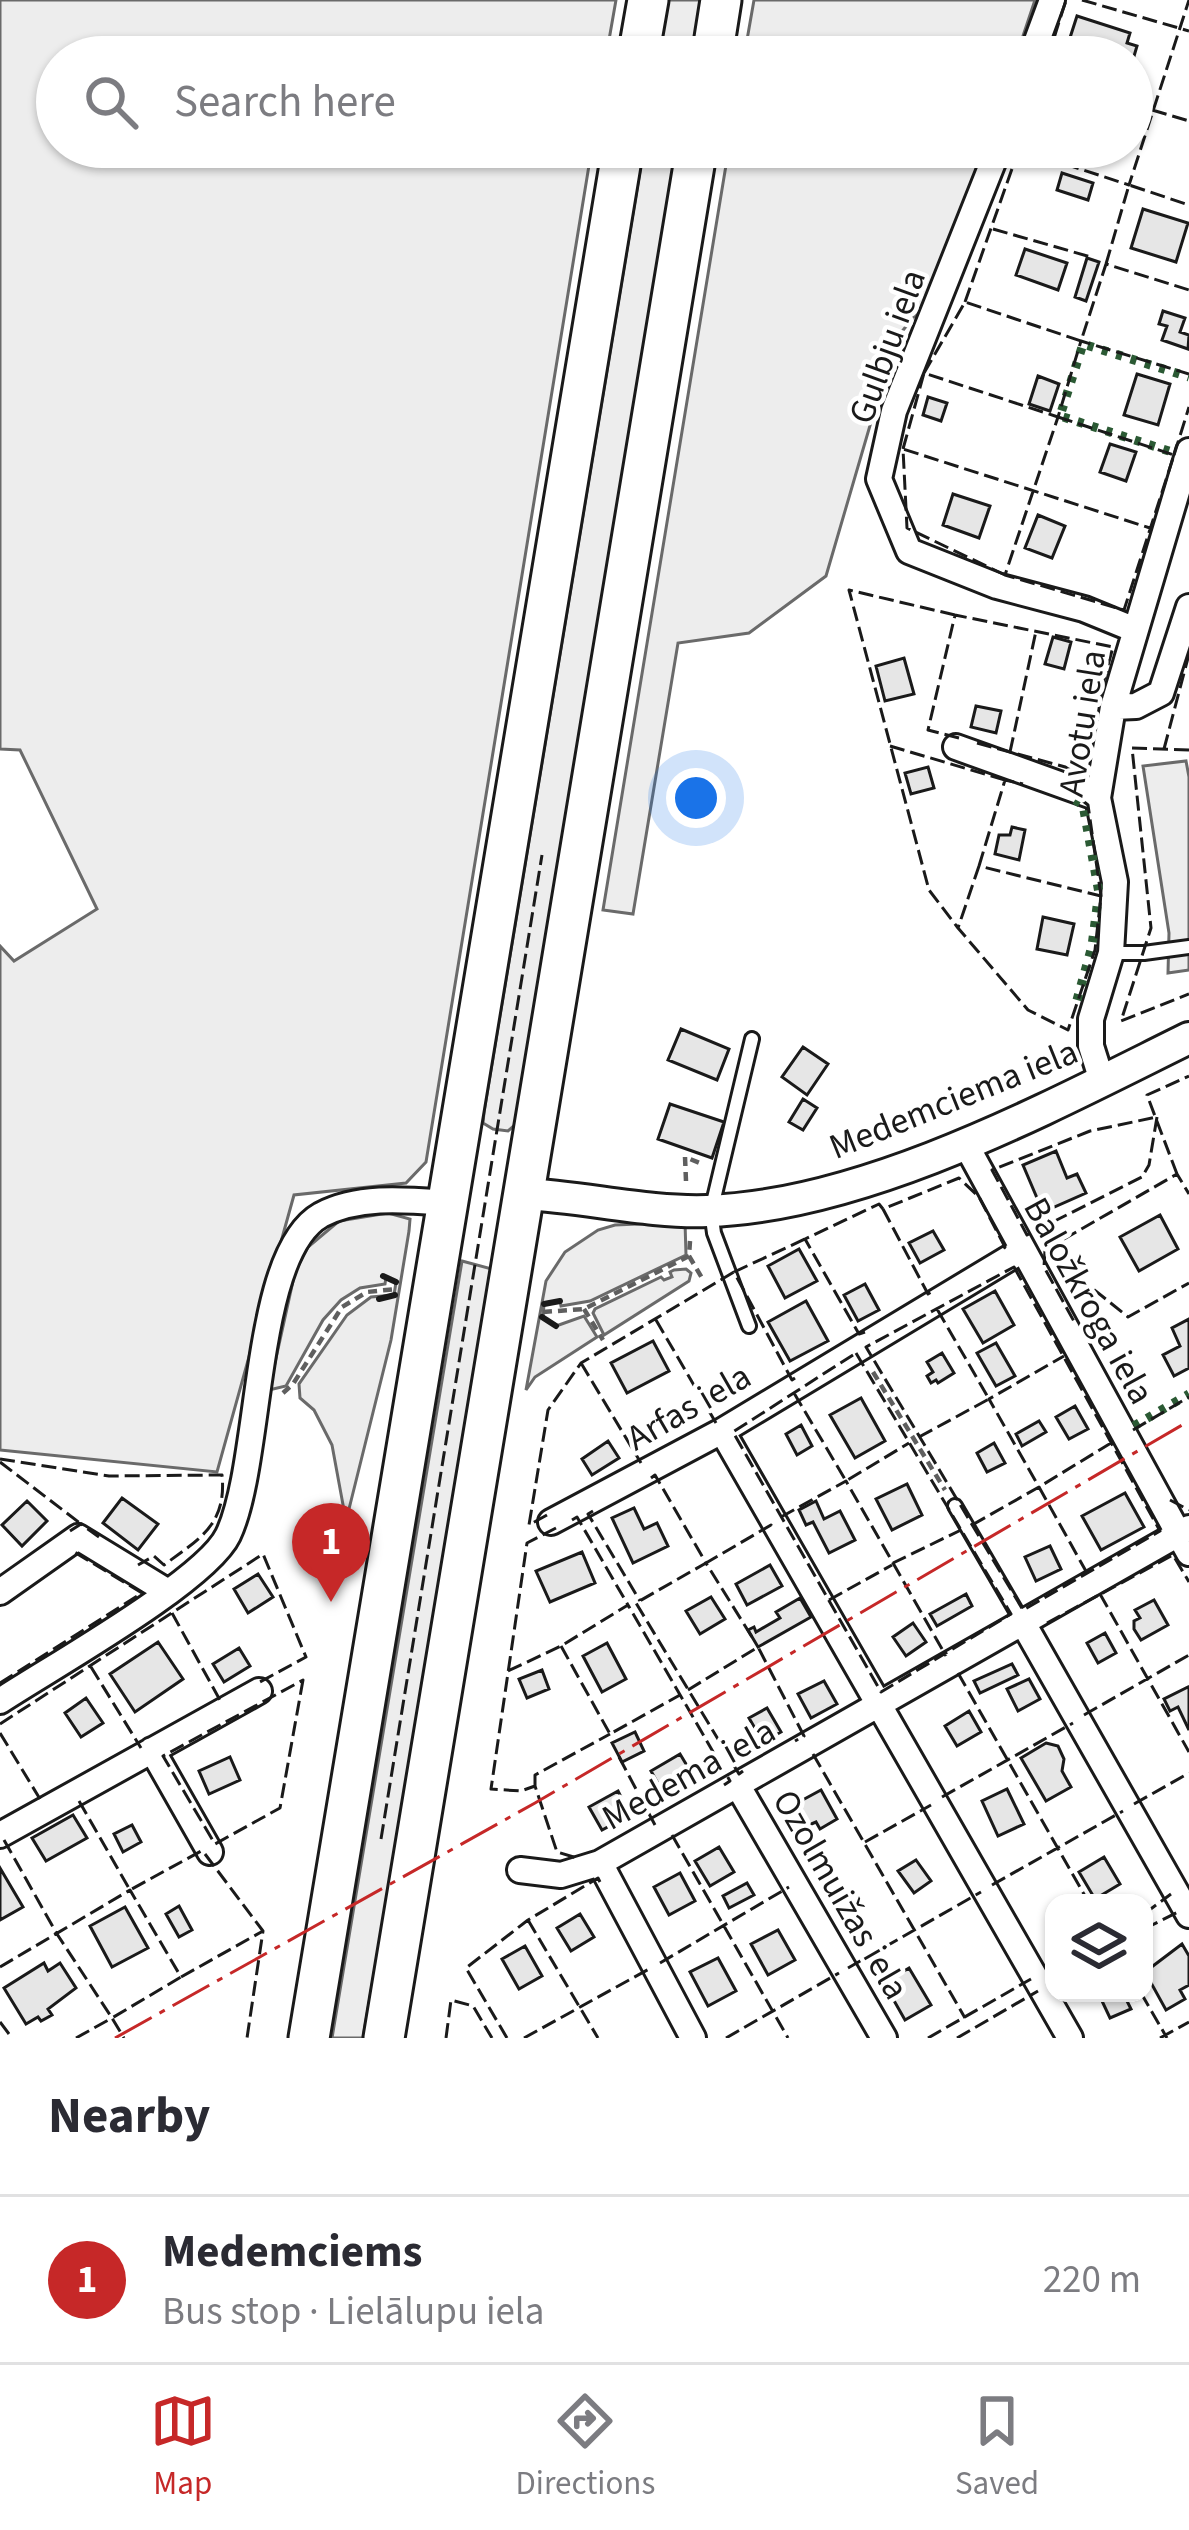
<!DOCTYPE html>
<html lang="en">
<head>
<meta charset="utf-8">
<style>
	body { margin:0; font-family:"Source Sans 3",sans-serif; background:#f7f7f7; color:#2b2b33 }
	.controls { position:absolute; right:36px; bottom:36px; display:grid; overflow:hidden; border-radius:24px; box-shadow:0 3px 9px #0004 }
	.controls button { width:108px; height:108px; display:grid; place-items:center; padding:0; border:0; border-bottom:3px solid #e1e1e2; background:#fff; color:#2b2b33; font:60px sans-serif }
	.you { position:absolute; left:696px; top:798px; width:42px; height:42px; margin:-30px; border:9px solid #fff; border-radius:50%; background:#1a73e8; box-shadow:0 0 0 18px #1a73e833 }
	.badge { display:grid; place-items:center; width:78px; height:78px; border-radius:50%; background:#c62828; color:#fff; font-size:39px; font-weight:700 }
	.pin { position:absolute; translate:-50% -99px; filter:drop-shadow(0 3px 6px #0008) }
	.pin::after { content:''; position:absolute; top:63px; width:42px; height:36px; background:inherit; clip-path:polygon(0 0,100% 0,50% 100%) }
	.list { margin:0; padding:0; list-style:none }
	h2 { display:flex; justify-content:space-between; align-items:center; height:156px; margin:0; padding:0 48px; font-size:51px }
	h2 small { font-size:39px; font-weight:400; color:#7c7c81 }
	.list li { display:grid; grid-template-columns:78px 1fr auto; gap:36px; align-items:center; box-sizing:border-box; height:168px; padding:0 48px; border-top:3px solid #e1e1e2 }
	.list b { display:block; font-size:45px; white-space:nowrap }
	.list p { margin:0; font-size:39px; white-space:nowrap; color:#7c7c81 }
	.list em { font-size:39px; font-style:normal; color:#7c7c81 }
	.icon { flex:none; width:66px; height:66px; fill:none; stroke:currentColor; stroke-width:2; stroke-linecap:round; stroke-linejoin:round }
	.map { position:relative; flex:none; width:1189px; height:2038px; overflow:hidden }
	.search { position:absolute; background:#fff; box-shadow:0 3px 9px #0004; left:36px; right:36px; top:36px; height:132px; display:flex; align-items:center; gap:30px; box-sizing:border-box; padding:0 42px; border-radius:66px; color:#7c7c81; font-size:45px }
	.sheet { height:324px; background:#fff }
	nav { display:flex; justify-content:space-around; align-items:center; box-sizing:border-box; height:168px; border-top:3px solid #e1e1e2; background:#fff; font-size:33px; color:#7c7c81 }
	nav a { display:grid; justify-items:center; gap:6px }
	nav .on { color:#c62828 }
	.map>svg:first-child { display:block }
	.built { fill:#ededed; stroke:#6a6a6a; stroke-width:3 }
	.building { fill:#e6e6e6; stroke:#1a1a1a; stroke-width:3 }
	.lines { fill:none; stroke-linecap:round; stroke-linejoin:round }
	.service-casing { stroke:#1a1a1a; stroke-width:18 }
	.minor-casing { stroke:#1a1a1a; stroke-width:30 }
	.tertiary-casing { stroke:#1a1a1a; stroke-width:36 }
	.trunk-casing { stroke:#1a1a1a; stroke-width:45 }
	.path { stroke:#5f5f5f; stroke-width:4.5; stroke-dasharray:9 6; stroke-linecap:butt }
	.service { stroke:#fff; stroke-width:12 }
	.minor { stroke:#fff; stroke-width:24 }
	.tertiary { stroke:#fff; stroke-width:30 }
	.trunk { stroke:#fff; stroke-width:39 }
	.hedge { stroke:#2b5a34; stroke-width:9; stroke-dasharray:6 9; stroke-linecap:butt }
	.fence { stroke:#1a1a1a; stroke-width:3; stroke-dasharray:15 6; stroke-linecap:butt }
	.wall { stroke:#1a1a1a; stroke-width:6 }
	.power { stroke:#c62828; stroke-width:3; stroke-dasharray:42 9 6 9; stroke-linecap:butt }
	.labels { text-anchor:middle; stroke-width:9; stroke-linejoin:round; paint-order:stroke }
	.street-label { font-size:36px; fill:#1a1a1a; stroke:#fff }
</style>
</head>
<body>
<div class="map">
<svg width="1189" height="2038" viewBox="0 0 1189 2038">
	<rect width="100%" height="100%" fill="#fff"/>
	<path class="built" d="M0,0H616L606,57H57V147H592L426,1162L406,1183L294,1195L217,1472L0,1450V946L14,961L97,909L20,750L0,749Z
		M668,0H701L692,57H658Z
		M754,0H1035L1016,57H744Z
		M644,147H677L516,1124L508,1131L493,1129L483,1123L484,1112Z
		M729,147H985L967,219L944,280L895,340L826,576L749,633L678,643L633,914L603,910Z
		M1186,761L1189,777V970L1168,973L1169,933L1143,766Z
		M388,1213L410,1219L409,1231L391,1340L346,1521L332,1445L314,1410L300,1398L299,1384L347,1315L371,1297L394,1295L396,1282L386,1277L385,1284L360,1288L341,1300L323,1320L286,1386L269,1390L295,1272L308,1247L339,1221Z
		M685,1222L686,1255L590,1301L561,1306L560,1301L544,1304L543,1318L556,1326L584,1316L597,1337L535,1377L526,1390L546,1281L565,1252L598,1230L615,1225Z
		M462,1261L492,1269L462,1459L363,2038H332Z
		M686,1269L691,1273L689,1281L604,1335L593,1313L595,1309L661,1277L664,1280L672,1277L670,1272L674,1270Z"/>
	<path class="building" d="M1077,16L1130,33L1127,43L1137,46L1132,63V57H1079L1081,51L1067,47Z
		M1062,173L1093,183L1088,200L1057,190Z
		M1143,209L1188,223L1176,262L1131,248Z
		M1025,249L1067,263L1058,290L1016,275Z
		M1087,258L1099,262L1086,301L1075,297Z
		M1163,311L1185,318L1180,332L1189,335L1188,349L1162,340L1167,326L1159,324Z
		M1137,374L1170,384L1158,425L1124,415Z
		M1038,376L1059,384L1050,411L1029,404Z
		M928,397L947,403L941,421L923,415Z
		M1110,444L1136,452L1126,481L1100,472Z
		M953,494L990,506L979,538L943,525Z
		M1038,515L1065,526L1052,558L1025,548Z
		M1053,637L1071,642L1064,669L1045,664Z
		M904,658L914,694L885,701L876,666Z
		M976,706L1001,711L996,733L971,727Z
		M928,767L934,788L911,794L905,773Z
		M1012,827L1025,830L1019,860L995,854L999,835H1010Z
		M1043,917L1074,924L1067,955L1037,949Z
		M681,1029L729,1049L717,1080L668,1060Z
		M803,1047L828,1064L807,1095L782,1077Z
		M803,1099L817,1108L803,1130L789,1122Z
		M670,1104L724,1122L712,1158L658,1139Z
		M1056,1151L1067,1178L1077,1174L1086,1193L1043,1212L1023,1165Z
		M1160,1215L1178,1249L1139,1271L1120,1237Z
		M933,1231L944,1250L920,1263L909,1243Z
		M799,1249L817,1281L785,1298L768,1266Z
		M865,1284L879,1310L858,1321L844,1295Z
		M995,1291L1014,1325L983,1343L963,1309Z
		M806,1301L828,1341L790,1361L768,1322Z
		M1189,1319V1368L1174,1376L1163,1355L1180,1346L1172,1328Z
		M653,1341L669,1371L627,1393L611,1363Z
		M996,1343L1015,1376L996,1386L977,1353Z
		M942,1353L954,1373L938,1383L936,1380L931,1383L927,1376L933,1372L927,1362Z
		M861,1398L885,1441L855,1458L830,1415Z
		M1075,1406L1088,1429L1069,1439L1056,1417Z
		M1039,1421L1046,1432L1022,1446L1016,1434Z
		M801,1425L812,1446L797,1455L786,1434Z
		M608,1441L619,1458L592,1475L582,1459Z
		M994,1443L1005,1463L987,1472L977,1453Z
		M907,1484L922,1515L892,1530L876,1499Z
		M1125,1493L1144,1527L1101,1550L1082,1516Z
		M122,1498L158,1524L138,1550L103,1523Z
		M27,1501L47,1521L22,1546L2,1525Z
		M816,1501L824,1519L840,1511L855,1540L829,1553L813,1522L806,1525L799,1510Z
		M634,1508L644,1529L657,1523L668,1546L633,1563L612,1518Z
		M1050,1546L1061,1569L1036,1581L1025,1557Z
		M582,1552L595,1583L550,1602L536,1571Z
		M770,1565L782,1586L747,1605L736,1584Z
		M258,1574L273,1597L248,1613L234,1589Z
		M966,1594L972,1606L937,1626L930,1614Z
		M711,1597L725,1619L700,1634L686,1611Z
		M800,1598L811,1617L758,1647L748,1630L754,1627L756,1632L780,1618L776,1612Z
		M1154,1600L1168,1625L1141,1640L1134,1629V1621L1140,1618L1135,1610Z
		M913,1623L926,1642L906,1656L893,1637Z
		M1105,1633L1116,1653L1098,1663L1087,1643Z
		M158,1642L183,1679L135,1712L110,1674Z
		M607,1643L626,1679L602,1692L583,1656Z
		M239,1648L250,1666L224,1682L213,1664Z
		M1012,1664L1018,1675L980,1693L974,1681Z
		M542,1670L549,1689L527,1698L519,1679Z
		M1029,1679L1040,1699L1018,1711L1007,1689Z
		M824,1681L837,1704L811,1718L798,1694Z
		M1188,1687L1189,1689V1730L1178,1707L1170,1711L1164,1699Z
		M86,1698L103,1723L81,1737L65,1713Z
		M767,1708L781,1732L763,1742L749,1718Z
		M969,1711L981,1732L957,1746L945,1726Z
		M635,1732L644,1751L622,1762L612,1743Z
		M1046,1743L1058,1746L1064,1759L1062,1771L1071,1787L1046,1801L1021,1758Z
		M680,1754L695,1779L665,1796L651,1771Z
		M230,1757L240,1780L209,1794L199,1771Z
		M1007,1789L1024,1824L998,1836L982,1801Z
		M821,1790L837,1819L820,1829L816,1822L809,1825L797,1803Z
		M618,1791L630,1815L602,1830L589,1807Z
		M73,1815L87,1838L46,1861L32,1838Z
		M132,1825L141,1842L123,1852L114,1834Z
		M719,1847L734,1872L710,1886L695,1861Z
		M1104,1857L1120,1884L1095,1899L1079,1872Z
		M916,1860L931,1881L914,1893L898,1871Z
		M0,1868L23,1907L0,1920Z
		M680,1873L695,1901L669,1915L654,1887Z
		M747,1883L754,1895L729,1908L723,1896Z
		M179,1906L192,1930L179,1937L166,1914Z
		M125,1907L148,1948L112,1967L90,1926Z
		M580,1914L594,1937L571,1951L557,1928Z
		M778,1930L795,1960L768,1975L751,1944Z
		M1182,1944L1189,1956V1985L1180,1990L1185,1999L1166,2010L1145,1972Z
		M525,1946L542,1976L519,1989L502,1959Z
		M718,1958L736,1991L708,2006L690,1972Z
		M44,1963L48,1971L60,1963L76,1988L48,2009L52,2015L41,2021L38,2017L26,2024L4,1988Z
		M909,1968L931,2005L905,2020L884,1983Z
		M1119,1993H1123L1131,2009L1110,2018L1102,2001Z"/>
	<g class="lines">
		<defs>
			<path id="service" d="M1111,953H1144L1189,947
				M749,1326L714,1233L711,1211L752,1039
				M955,1506L1023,1623"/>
			<path id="minor" d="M1031,57L1052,0
				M999,147L894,411L879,479L909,551L997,586L1084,609L1133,629
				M1113,707L1136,706L1161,693L1189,607
				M956,747L1098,798
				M1102,1081L1091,1046V1019L1111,953L1115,882L1098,798L1113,707L1189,451
				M965,1143L1189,1553
				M722,1431L1070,2038
				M551,1522L722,1431L1021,1251
				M0,1592L78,1537L168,1592
				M1023,1623L1189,1915
				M0,1701C50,1668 206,1581 228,1535C263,1462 252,1254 321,1215C359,1195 407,1200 448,1203
				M152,1750L210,1852
				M738,1786L884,2038
				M0,1835L259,1691
				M600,1863L693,2038
				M520,1870L561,1875L600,1863L1189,1528"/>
			<path id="tertiary" d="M524,1194C585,1197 647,1213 707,1211C866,1206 1049,1107 1189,1038"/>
			<path id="trunk" d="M638,57L648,0
				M712,57L721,0
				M309,2038L623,147
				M384,2038L697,147"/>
		</defs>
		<use href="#service" class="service-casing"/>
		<use href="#minor" class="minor-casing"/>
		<use href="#tertiary" class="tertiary-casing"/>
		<use href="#trunk" class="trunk-casing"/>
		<path class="path" d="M686,1181L685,1157L702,1164
			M689,1256L702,1278
			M584,1309L603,1340
			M543,1312L584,1309L689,1256L690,1241
			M873,1372L945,1490
			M283,1393L293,1384L342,1307L367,1292L396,1289"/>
		<use href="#service" class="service"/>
		<use href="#minor" class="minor"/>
		<use href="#tertiary" class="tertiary"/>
		<use href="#trunk" class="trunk"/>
		<path class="hedge" d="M1169,451L1060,416L1083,344L1189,377
			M1075,800L1083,805L1099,893
			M1077,1000L1092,946L1098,899
			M1134,1426L1189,1394"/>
		<path class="fence" d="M1082,0L1189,31
			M1048,57L1066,0
			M1132,104L1189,121
			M993,229L1091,257
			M1106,264L1129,185L1189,205
			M965,302L1019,149L1129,185L1189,0
			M924,373L965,302L1081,341L1106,264L1189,290
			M1058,417L1174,455L1124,610L1005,575Z
			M903,449L924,373L1058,417L1081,341L1189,374
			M1174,455L1189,407
			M1005,575L907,528L903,449L1150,528
			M955,615L849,590L929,890L958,928
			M959,738L928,730L955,615L1113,647L1075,786
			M977,743L1080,771
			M890,746L1005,780
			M1164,749L1189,654
			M1189,750L1132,748L1151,928L1121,1021L1189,994
			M1010,752L1036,631
			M1083,801L1088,805L1101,896L1095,950L1068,1030L1028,1010L958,928L979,866L1101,896
			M979,866L1005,780L1023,784
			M1157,1117L1149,1165L1142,1177L1027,1235L992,1170L1090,1131Z
			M1177,1174L1147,1095L1189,1076
			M883,1209L928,1294L933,1291
			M1045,1250L1044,1267L1076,1325
			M1045,1250L1128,1317L1189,1283
			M1045,1250L1177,1174L1189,1194
			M1014,1267L1160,1531L1023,1610L866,1347Z
			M656,1320L716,1423
			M865,1332L859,1334L805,1239L879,1204L883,1209L959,1178L979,1197L1005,1247L1001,1252
			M856,1353L1011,1614L881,1692L733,1432Z
			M581,1363L641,1463
			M795,1378L792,1380L734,1272L805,1239
			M794,1393L846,1481L909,1443
			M1133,1430L1189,1397
			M919,1437L989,1399L937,1309
			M0,1459L109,1476L222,1475C227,1525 199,1539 164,1565L154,1556L138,1565
			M0,1462L81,1524
			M651,1478L655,1475L706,1563L771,1525L774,1529
			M1170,1500L1189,1510
			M593,1511L588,1514L640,1601
			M547,1515L529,1525L548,1410L581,1363L734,1272
			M781,1517L846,1481L893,1563L961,1530
			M572,1520L577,1517L628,1605
			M972,1525L1039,1487L989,1399L1064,1356
			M556,1528L527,1543L491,1789L521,1791L535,1786L557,1852L580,1859
			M70,1531L81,1524L99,1537
			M893,1563L946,1656
			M1087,1573L1039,1487L1111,1443
			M1100,1594L1189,1752
			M829,1600L892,1565
			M172,1613L221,1702
			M1047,1623L1173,1555L1189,1582
			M561,1646L610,1734L680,1695
			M91,1667L141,1748
			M508,1671L561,1646L628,1605L730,1781L724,1785
			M958,1673L1089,1903
			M303,1680L280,1808L215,1844L163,1756Z
			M0,1683L142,1593L71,1550
			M688,1690L758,1647L804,1736L795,1741
			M1084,1715L1189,1655
			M0,1724L263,1554L306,1657L258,1683
			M0,1733L40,1799
			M813,1754L965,2018
			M619,1757L655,1825
			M743,1771L739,1774L636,1603L706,1563L752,1637
			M535,1786V1775L610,1734
			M942,1797L1073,1723
			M79,1801L130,1890L203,1850
			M1134,1804L1189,1773
			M672,1835L788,2038
			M381,1839L542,855
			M4,1840L57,1934L112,2018L181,1977
			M865,1842L931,1805
			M205,1854L263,1931L247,2038
			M992,1885L1123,1811
			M1144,1914L1171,1894
			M528,1920L598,2038
			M1144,1929L1180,1911
			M660,1963L789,1887
			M0,1967L130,1890L181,1977L263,1931
			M848,1968L981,1892
			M1141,1993L1167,2038
			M0,2022L12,2038
			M76,2038L112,2018L124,2038
			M446,2038L451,2000L473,2006L492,2038
			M507,2038L466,1968L528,1920L598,1878L600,1882
			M524,2038L649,1969
			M726,2038L839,1973
			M928,2038L1031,1979
			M957,2038L1038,1991
			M1160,2038L1189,2022"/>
		<path class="wall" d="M383,1276L396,1282
			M379,1299L395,1295
			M544,1304L560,1301
			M542,1317L556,1326"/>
		<path class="power" d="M115,2038L535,1803L1189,1421"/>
	</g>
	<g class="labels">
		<g class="street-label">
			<text transform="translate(886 346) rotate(-70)" y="13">Gulbju iela</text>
			<text transform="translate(1081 723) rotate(-81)" y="13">Avotu iela</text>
			<text transform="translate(953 1098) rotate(-22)" y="13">Medemciema iela</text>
			<text transform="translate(1090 1300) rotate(61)" y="13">Baložkroga iela</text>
			<text transform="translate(688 1406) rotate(-30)" y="13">Arfas iela</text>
			<text transform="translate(688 1773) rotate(-29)" y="13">Medema iela</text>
			<text transform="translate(842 1894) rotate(60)" y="13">Ozolmuižas iela</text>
		</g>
	</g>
</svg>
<div class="controls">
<button><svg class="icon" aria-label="layers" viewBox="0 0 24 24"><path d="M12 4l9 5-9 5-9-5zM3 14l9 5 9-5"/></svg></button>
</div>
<div class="you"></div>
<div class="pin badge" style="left:331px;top:1602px">1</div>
<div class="search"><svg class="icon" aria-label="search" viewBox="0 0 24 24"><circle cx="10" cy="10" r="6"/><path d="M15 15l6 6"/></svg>Search here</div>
</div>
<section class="sheet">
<h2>Nearby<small></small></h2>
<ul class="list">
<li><span class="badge">1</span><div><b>Medemciems</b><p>Bus stop · Lielālupu iela</p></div><em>220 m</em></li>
</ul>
</section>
<nav>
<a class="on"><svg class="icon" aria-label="map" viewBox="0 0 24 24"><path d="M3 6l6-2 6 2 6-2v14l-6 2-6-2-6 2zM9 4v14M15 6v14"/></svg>Map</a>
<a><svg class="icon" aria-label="directions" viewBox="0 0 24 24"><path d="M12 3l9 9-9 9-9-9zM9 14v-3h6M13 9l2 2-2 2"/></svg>Directions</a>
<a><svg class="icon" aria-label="saved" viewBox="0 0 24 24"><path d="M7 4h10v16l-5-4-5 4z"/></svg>Saved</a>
</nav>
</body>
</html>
